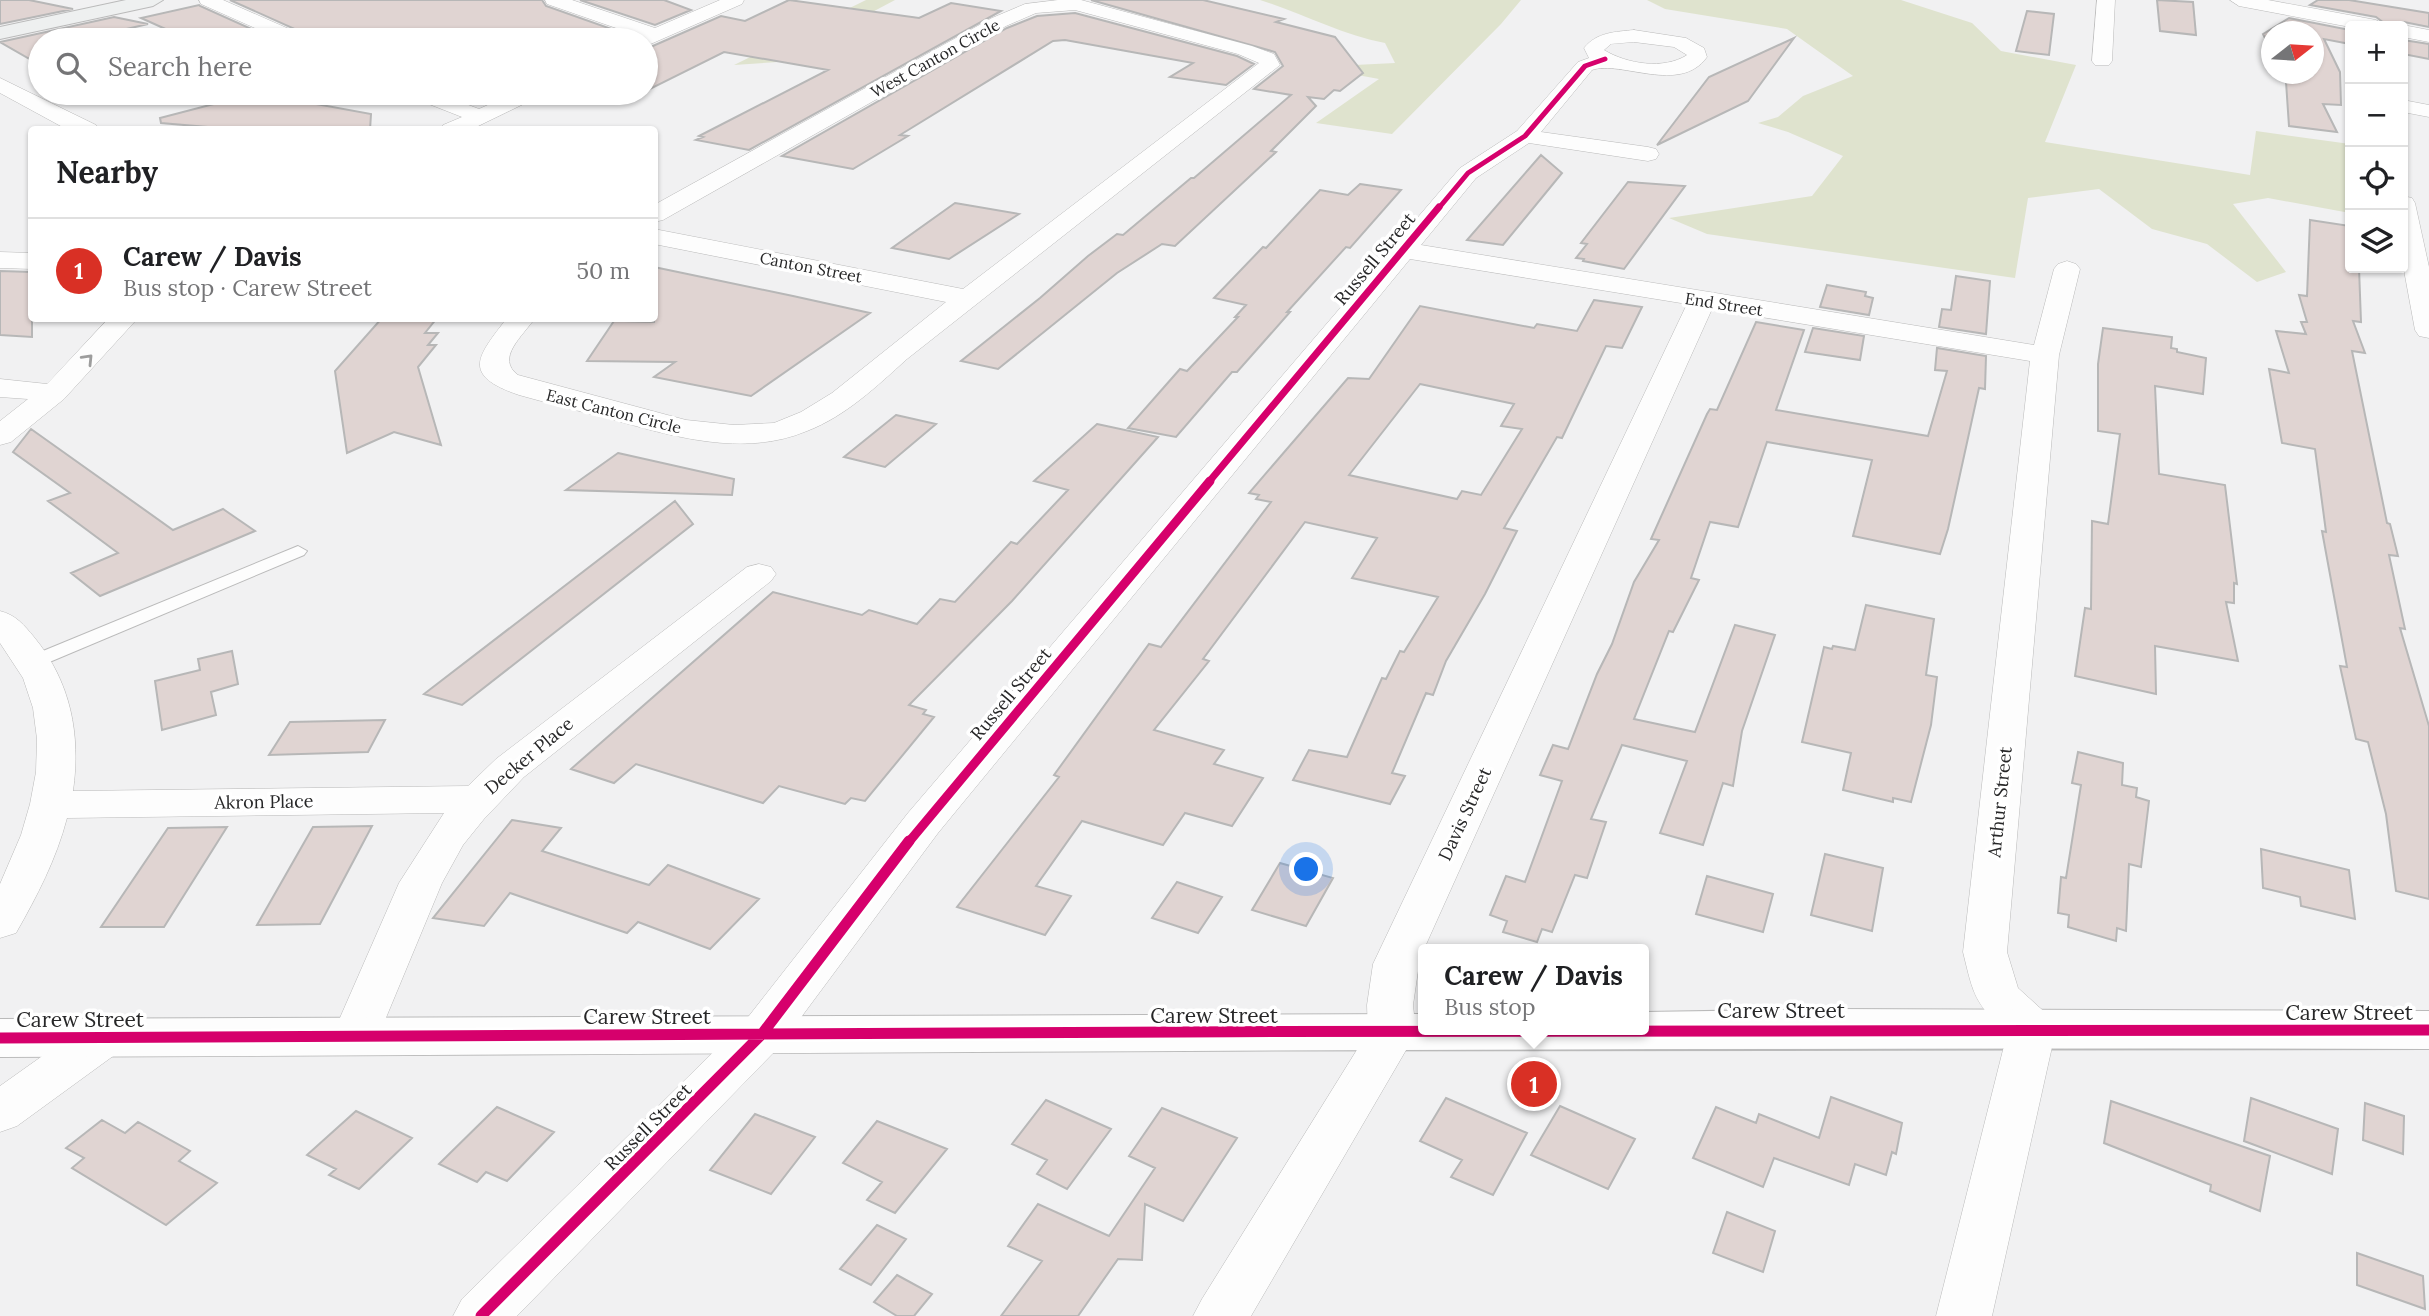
<!DOCTYPE html>
<html lang="en">
<head>
<meta charset="utf-8">
<style>
	body { margin:0; font-family:Lora,serif; background:#f6f6f6; color:#202124 }
	.controls { position:absolute; right:21px; top:21px; display:grid; overflow:hidden; border-radius:7px; box-shadow:0 2px 5px #0004 }
	.controls button { width:63px; height:63px; display:grid; place-items:center; padding:0; border:0; border-bottom:2px solid #e0e0e0; background:#fff; color:#202124; font:35px sans-serif }
	.compass { position:absolute; left:2261px; top:21px; width:63px; height:63px; border-radius:50%; background:#fff; box-shadow:0 2px 5px #0004; rotate:73deg }
	.you { position:absolute; left:1307px; top:870px; width:24px; height:24px; margin:-18px; border:5px solid #fff; border-radius:50%; background:#1a73e8; box-shadow:0 0 0 10px #1a73e833 }
	.badge { display:grid; place-items:center; width:46px; height:46px; border-radius:50%; background:#d93025; color:#fff; font-size:23px; font-weight:700 }
	.pin { position:absolute; translate:-50% -50%; border:4px solid #fff; box-shadow:0 2px 7px #0006 }
	.popup { position:absolute; left:1418px; top:944px; width:231px; height:91px; box-sizing:border-box; display:grid; place-content:center; border-radius:7px; background:#fff; filter:drop-shadow(0 2px 5px #0005); font-size:23px; white-space:nowrap; color:#757577 }
	.popup b { font-size:26px; color:#202124 }
	.popup::after { content:''; position:absolute; left:50%; top:100%; margin-left:-14px; border:14px solid transparent; border-top-color:#fff }
	.list { margin:0; padding:0; list-style:none }
	h2 { display:flex; justify-content:space-between; align-items:center; height:91px; margin:0; padding:0 28px; font-size:30px }
	h2 small { font-size:23px; font-weight:400; color:#757577 }
	.list li { display:grid; grid-template-columns:46px 1fr auto; gap:21px; align-items:center; box-sizing:border-box; height:105px; padding:0 28px; border-top:2px solid #e0e0e0 }
	.list b { display:block; font-size:26px; white-space:nowrap }
	.list p { margin:0; font-size:23px; white-space:nowrap; color:#757577 }
	.list em { font-size:23px; font-style:normal; color:#757577 }
	.icon { flex:none; width:38px; height:38px; fill:none; stroke:currentColor; stroke-width:2; stroke-linecap:round; stroke-linejoin:round }
	.map { position:relative; flex:none; width:2429px; height:1316px; overflow:hidden }
	.search { position:absolute; background:#fff; box-shadow:0 2px 5px #0004; left:28px; top:28px; width:630px; height:77px; display:flex; align-items:center; gap:18px; box-sizing:border-box; padding:0 24px; border-radius:38px; color:#757577; font-size:26px }
	.panel { position:absolute; background:#fff; box-shadow:0 2px 5px #0004; left:28px; top:126px; width:630px; height:196px; border-radius:7px }
	.map>svg:first-child { display:block }
	.green { fill:#dfe3ce }
	.building { fill:#e0d4d2; stroke:#b7b7b7; stroke-width:2; fill-rule:evenodd }
	.lines { fill:none; stroke-linecap:round; stroke-linejoin:round }
	.service-casing { stroke:#bababa; stroke-width:2 }
	.minor-casing { stroke:#bababa; stroke-width:1 }
	.tertiary-casing { stroke:#bababa; stroke-width:2 }
	.secondary-casing { stroke:#bababa; stroke-width:2 }
	.service { fill:#fdfdfd; fill-rule:evenodd }
	.minor { fill:#fdfdfd; fill-rule:evenodd }
	.tertiary { fill:#fdfdfd; fill-rule:evenodd }
	.secondary { fill:#eef0f0; fill-rule:evenodd }
	.cycleway-far3-casing { stroke:#fff; stroke-width:8 }
	.cycleway-far2-casing { stroke:#fff; stroke-width:10 }
	.cycleway-far1-casing { stroke:#fff; stroke-width:13 }
	.cycleway-casing { stroke:#fff; stroke-width:16 }
	.cycleway-far3 { stroke:#d6006c; stroke-width:5 }
	.cycleway-far2 { stroke:#d6006c; stroke-width:7 }
	.cycleway-far1 { stroke:#d6006c; stroke-width:9 }
	.cycleway { stroke:#d6006c; stroke-width:11 }
	.oneway { stroke:#9d9d9d }
	.labels { text-anchor:middle; stroke-width:7; stroke-linejoin:round; paint-order:stroke }
	.far-street-label { font-size:16px; fill:#272728; stroke:#fff }
	.street-label { font-size:18px; fill:#272728; stroke:#fff }
	.near-street-label { font-size:21px; fill:#272728; stroke:#fff }
</style>
</head>
<body>
<div class="map">
<svg width="2429" height="1316" viewBox="0 0 2429 1316">
	<rect width="100%" height="100%" fill="#f1f1f2"/>
	<path class="green" d="M866,0H895L778,62L734,65Z
		M1260,0H1521L1501,24L1392,134L1316,123L1379,79L1314,67L1395,63L1385,43C1342,35 1302,13 1260,0Z
		M1647,0H1901L1972,23L2001,51L2076,65L2045,142L2250,175L2256,131L2350,144V213L2268,198L2233,204L2286,272L2257,282L2207,244L2152,229L2099,189L2028,198L2015,278L1707,234L1669,218L1812,196L1843,156L1788,132L1758,123L1778,117L1803,96L1853,76L1787,29L1665,9Z"/>
	<path class="building" d="M0,0H29L73,9L0,24Z
		M230,0H542L546,6L634,37L632,40H311L306,34Z
		M580,0H664L691,10L655,25Z
		M789,0L919,18L951,3L1001,11L749,150L696,140L703,137L699,136L828,70L724,52L646,91V49L721,16L745,21Z
		M1091,0H1203L1284,19L1276,22L1335,37L1363,73L1340,91L1334,90L1324,99L1308,97L1316,106L1271,151L1276,152L1175,246L1162,244L1117,273L998,369L961,361L1040,298L1088,256L1117,234L1123,235L1191,178H1194L1291,95L1254,89L1283,66L1275,52Z
		M2157,0L2193,2L2196,35L2160,31Z
		M2318,0H2349L2429,13V27L2404,22L2388,26L2376,17L2310,5Z
		M199,5L200,6L276,40H190L141,18Z
		M2027,11L2054,14L2049,55L2016,51Z
		M1075,13L1237,56L1254,64L1226,85L1170,77L1193,63L1065,40L1053,41L900,135L908,136L853,169L782,156L1007,28L1037,16Z
		M114,17L148,24L79,40H40V65L0,42Z
		M2289,18L2350,30V44L2324,39L2340,72L2341,105L2323,104L2337,132L2289,126L2286,82L2282,74H2314V32H2272V52L2263,34Z
		M1794,38L1748,101L1657,145L1709,77Z
		M2403,40L2429,44V59L2403,54Z
		M256,93L371,114L370,130H243L161,123L160,118Z
		M1541,155L1562,173L1503,245L1467,240Z
		M1628,182L1685,186L1624,269L1583,261L1584,259L1576,258L1587,244L1581,243Z
		M1360,184L1401,190L1350,248L1346,247L1287,312H1290L1237,372H1232L1176,437L1128,428L1180,369L1187,371L1238,317H1235L1246,305L1214,298L1263,247L1266,248L1320,190L1348,195Z
		M955,203L1019,214L949,259L892,248Z
		M2310,220L2350,226V268H2359L2361,322L2353,321L2365,353L2352,351L2387,523L2390,524L2398,556L2389,555L2405,629L2400,628L2429,726V899L2396,891L2386,814L2368,742L2356,739L2340,666L2347,667L2322,531L2326,532L2315,449L2282,443L2269,369L2289,373L2276,331L2306,334L2301,322H2307L2299,295L2307,296Z
		M654,267L793,296L870,313L751,396L654,377L675,362L587,361L614,321L654,322Z
		M0,271L32,272V337L0,335Z
		M1956,276L1990,281L1986,334L1939,327L1942,309L1951,310Z
		M1827,285L1866,292L1865,296L1873,298L1869,315L1820,307Z
		M1594,300L1642,307L1622,348L1606,346L1562,438L1557,437L1504,528L1517,531L1485,594L1446,661L1433,695L1426,693L1392,773L1405,776L1390,804L1293,780L1309,750L1347,757L1382,678L1386,679L1400,651L1404,652L1438,597L1352,578L1377,538L1305,522L1203,659L1209,661L1154,730L1224,750L1214,764L1263,778L1232,826L1185,813L1163,845L1082,821L1036,886L1071,896L1045,935L957,907L1059,777L1054,775L1149,644L1161,647L1271,502L1256,499L1259,495L1249,493L1348,378L1369,379L1420,306L1534,328L1537,324L1577,331ZM1420,384L1514,404L1501,426L1522,429L1481,495L1462,491L1457,499L1349,475Z
		M382,318H437L425,333H438L428,345H436L418,367L441,445L394,432L347,453L335,371Z
		M1756,322L1804,330L1776,410L1928,436L1947,371L1935,370L1937,348L1986,356L1985,389L1979,388L1948,529L1940,554L1853,536L1872,460L1767,442L1738,527L1710,522L1691,578L1699,580L1673,632L1669,631L1634,719L1695,732L1735,625L1775,635L1742,731L1733,786L1723,783L1703,845L1660,833L1687,761L1622,745L1591,819L1606,822L1587,878L1575,875L1552,932L1542,929L1537,942L1503,932L1507,921L1490,915L1506,876L1525,882L1562,781L1540,775L1553,745L1568,749L1597,674L1612,644L1634,582L1659,540L1651,539L1707,414L1710,409L1717,410Z
		M1813,328L1864,336L1860,360L1805,352Z
		M2103,328L2172,337L2171,348L2177,349V352L2206,358L2203,394L2155,386L2159,474L2225,485L2237,584L2234,583V603L2226,602L2238,661L2155,646L2156,694L2075,676L2085,608L2091,609L2092,521L2108,524L2120,434L2098,431V364Z
		M896,415L936,424L885,467L844,457Z
		M1097,424L1158,437L1012,601L909,705L926,710L923,714L934,717L865,801L851,798L845,804L779,786L763,803L636,764L614,783L571,769L773,592L862,615L869,610L917,624L940,599L955,602L1011,542L1017,544L1068,490L1034,481Z
		M31,429L173,530L223,509L255,531L100,596L71,573L118,553L48,501L70,493L13,452Z
		M618,453L734,479L732,495L566,490Z
		M675,501L693,524L462,705L424,694Z
		M1866,605L1934,619L1926,675L1937,677L1931,725L1911,802L1893,798V802L1843,790L1851,753L1802,742L1824,647L1832,649L1833,646L1855,650Z
		M232,651L238,684L211,692L216,715L162,730L155,681L200,670L198,659Z
		M385,720L368,752L269,755L290,722Z
		M2078,752L2123,763L2122,785L2137,788L2136,797L2149,801L2141,867L2129,864L2126,931L2117,928L2116,941L2068,927L2069,915L2058,913L2061,877L2066,878L2081,785L2072,783Z
		M512,820L561,828L542,851L649,885L668,865L759,899L710,949L638,922L627,933L510,893L484,926L433,918Z
		M372,826L320,924L257,925L313,827Z
		M227,827L164,927H101L168,828Z
		M2261,849L2349,870L2355,919L2301,906L2300,897L2263,888Z
		M1825,854L1883,868L1872,931L1811,915Z
		M1280,863L1333,878L1306,926L1252,910Z
		M1707,876L1773,894L1763,932L1696,914Z
		M1177,882L1222,897L1198,933L1152,918Z
		M1831,1097L1902,1123L1896,1154L1892,1152L1886,1175L1855,1164L1849,1185L1774,1158L1763,1187L1693,1158L1716,1107L1756,1123L1759,1114L1819,1138Z
		M1446,1098L1527,1133L1493,1195L1451,1177L1462,1160L1420,1141Z
		M2251,1098L2338,1129L2332,1174L2244,1141Z
		M1046,1100L1111,1129L1067,1189L1037,1174L1047,1160L1012,1144Z
		M2111,1101L2270,1156L2260,1211L2210,1191L2211,1185L2104,1143Z
		M2365,1103L2404,1116L2403,1154L2363,1140Z
		M1560,1106L1635,1139L1608,1189L1531,1155Z
		M497,1107L554,1132L507,1181L486,1172L477,1182L439,1164Z
		M1162,1108L1237,1138L1183,1221L1145,1204L1142,1260L1118,1259L1078,1316H1001L1042,1261L1008,1246L1038,1204L1109,1236L1155,1168L1129,1156Z
		M356,1111L412,1138L359,1189L329,1175L336,1169L307,1155Z
		M755,1114L815,1137L771,1194L710,1170Z
		M102,1120L125,1133L138,1122L190,1151L179,1161L217,1183L166,1225L72,1168L84,1158L66,1148Z
		M877,1121L947,1149L895,1213L867,1200L882,1182L843,1163Z
		M1727,1212L1775,1231L1763,1272L1713,1253Z
		M877,1225L906,1239L871,1285L840,1269Z
		M2357,1253L2423,1276L2425,1309L2357,1285Z
		M897,1275L932,1294L914,1316H897L874,1302Z"/>
	<g class="lines">
		<defs>
			<path id="service" d="M298,546L307,551L304,555L40,666H26L23,662L26,658Z"/>
			<path id="minor" d="M199,0H223L305,36L308,40H282L201,4Z
				M545,0H572L655,28L720,0H744L742,4L646,46V40H635L639,36L547,4Z
				M1058,0H1081L1252,46L1274,54L1280,65L907,359C877,386 846,416 807,431C743,458 671,436 607,418C578,411 548,403 519,395C460,375 478,356 507,318H535C523,336 495,358 518,375L686,420L734,425L774,423L801,412L832,393L946,302L654,244V229L963,289L1259,63L1238,54L1075,10L1036,13L1006,26L663,220L654,222V205L992,18L1025,4Z
				M2097,0H2115L2112,61L2109,65H2095L2092,61Z
				M2230,0H2268L2376,20L2386,26L2350,27L2239,6Z
				M2403,25L2429,30V42L2403,37V26H2399Z
				M1634,30L1686,38L1704,48L1707,57C1680,95 1621,60 1592,70L1541,132L1648,147L1656,149L1659,154L1656,159L1648,161L1529,143L1476,178L1421,245L2034,345L2054,269L2058,264L2067,261L2076,264L2080,269L2059,355L2007,952L2018,988L2049,1016L2056,1029L1992,1316H1936L2007,1034C1974,1001 1974,997 1963,952L2030,361L1712,309L1424,949L1419,964L1413,1005L1416,1033L1251,1316H1193L1202,1299L1368,1032L1367,1005L1373,964L1687,304L1410,259L938,833L779,1047L517,1316H453L462,1299L745,1021L908,813L1460,168L1517,131L1578,62L1589,58L1584,48C1597,32 1615,32 1634,30ZM1634,42L1674,47L1687,55C1664,70 1627,64 1604,50L1611,44Z
				M0,78L96,125L99,130H68L0,93Z
				M408,93H437L479,109L514,93H542L538,97L470,130H440L443,125L462,117L411,97Z
				M2403,100L2429,105V117L2403,112Z
				M2403,196L2412,198L2415,203L2429,267V338L2419,336L2415,330L2403,265Z
				M0,252L32,253V269L0,268Z
				M109,318H138L64,399L11,442L0,445V421L28,399L0,397V379L47,384Z
				M759,564L771,567L776,574L771,581L524,777L484,819L463,845L442,883L373,1049L356,1054L339,1049L332,1036L399,883L444,813L67,818C56,860 37,896 16,933L0,938V884L21,835L30,804L36,772L37,739L33,708L23,678L0,643V611C16,615 24,625 34,637C71,682 81,735 73,791L468,786L496,759L747,567Z
				M103,1020L120,1025L127,1038L120,1051L17,1126L0,1132V1086L86,1025Z"/>
			<path id="tertiary" d="M1836,1009L2429,1011V1049C1619,1046 810,1054 0,1057V1019L1424,1014V1030H1644V1012Z"/>
			<path id="secondary" d="M126,0H163L153,6L0,39V27Z"/>
		</defs>
		<use href="#service" class="service-casing"/>
		<use href="#minor" class="minor-casing"/>
		<use href="#tertiary" class="tertiary-casing"/>
		<use href="#secondary" class="secondary-casing"/>
		<use href="#service" class="service"/>
		<use href="#minor" class="minor"/>
		<use href="#tertiary" class="tertiary"/>
		<use href="#secondary" class="secondary"/>
		<defs>
			<path id="cycleway-far3" d="M1438,209L1468,173L1525,136L1585,66L1605,59"/>
			<path id="cycleway-far2" d="M1208,483L1439,207"/>
			<path id="cycleway-far1" d="M908,843L1210,481"/>
			<path id="cycleway" d="M0,1038C810,1035 1619,1027 2429,1030
				M481,1316L762,1034L909,841"/>
		</defs>
		<use href="#cycleway-far3" class="cycleway-far3-casing"/>
		<use href="#cycleway-far2" class="cycleway-far2-casing"/>
		<use href="#cycleway-far1" class="cycleway-far1-casing"/>
		<use href="#cycleway" class="cycleway-casing"/>
		<use href="#cycleway-far3" class="cycleway-far3"/>
		<use href="#cycleway-far2" class="cycleway-far2"/>
		<use href="#cycleway-far1" class="cycleway-far1"/>
		<use href="#cycleway" class="cycleway"/>
	</g>
	<defs><path id="oneway-chevron" d="M-2-3.5L2.5 0L-2 3.5" fill="none" stroke-width="1.6" stroke-linecap="round" stroke-linejoin="round" transform="scale(1.75)"/></defs>
	<use class="oneway" href="#oneway-chevron" transform="translate(88 359) rotate(-46)"/>
	<g class="labels">
		<g class="far-street-label">
			<text transform="translate(935 58) rotate(-29)" y="6">West Canton Circle</text>
			<text transform="translate(811 267) rotate(11)" y="6">Canton Street</text>
			<text transform="translate(1724 304) rotate(9)" y="6">End Street</text>
			<text transform="translate(614 411) rotate(14)" y="6">East Canton Circle</text>
		</g>
		<g class="street-label">
			<text transform="translate(1375 259) rotate(-50)" y="6">Russell Street</text>
			<text transform="translate(1011 694) rotate(-50)" y="6">Russell Street</text>
			<text transform="translate(529 756) rotate(-40)" y="6">Decker Place</text>
			<text transform="translate(264 802) rotate(-1)" y="6">Akron Place</text>
			<text transform="translate(2000 802) rotate(-84)" y="6">Arthur Street</text>
			<text transform="translate(1465 814) rotate(-65)" y="6">Davis Street</text>
			<text transform="translate(648 1127) rotate(-45)" y="6">Russell Street</text>
		</g>
		<g class="near-street-label">
			<text x="1781" y="1018">Carew Street</text>
			<text x="2349" y="1020">Carew Street</text>
			<text x="1214" y="1023">Carew Street</text>
			<text x="647" y="1024">Carew Street</text>
			<text x="80" y="1027">Carew Street</text>
		</g>
	</g>
</svg>
<div class="controls">
<button>+</button>
<button>−</button>
<button><svg class="icon" aria-label="locate" viewBox="0 0 24 24"><circle cx="12" cy="12" r="6"/><path d="M12 2v4M12 18v4M2 12h4M18 12h4"/></svg></button>
<button><svg class="icon" aria-label="layers" viewBox="0 0 24 24"><path d="M12 4l9 5-9 5-9-5zM3 14l9 5 9-5"/></svg></button>
</div>
<svg class="compass" viewBox="-18 -18 36 36"><path d="M0-13l5 13h-10z" fill="#e53935"/><path d="M0 13l5-13h-10z" fill="#757577"/></svg>
<div class="you"></div>
<div class="pin badge" style="left:1534px;top:1084px">1</div>
<div class="popup"><b>Carew / Davis</b>Bus stop</div>
<div class="search"><svg class="icon" aria-label="search" viewBox="0 0 24 24"><circle cx="10" cy="10" r="6"/><path d="M15 15l6 6"/></svg>Search here</div>
<section class="panel">
<h2>Nearby<small></small></h2>
<ul class="list">
<li><span class="badge">1</span><div><b>Carew / Davis</b><p>Bus stop · Carew Street</p></div><em>50 m</em></li>
</ul>
</section>
</div>
</body>
</html>
